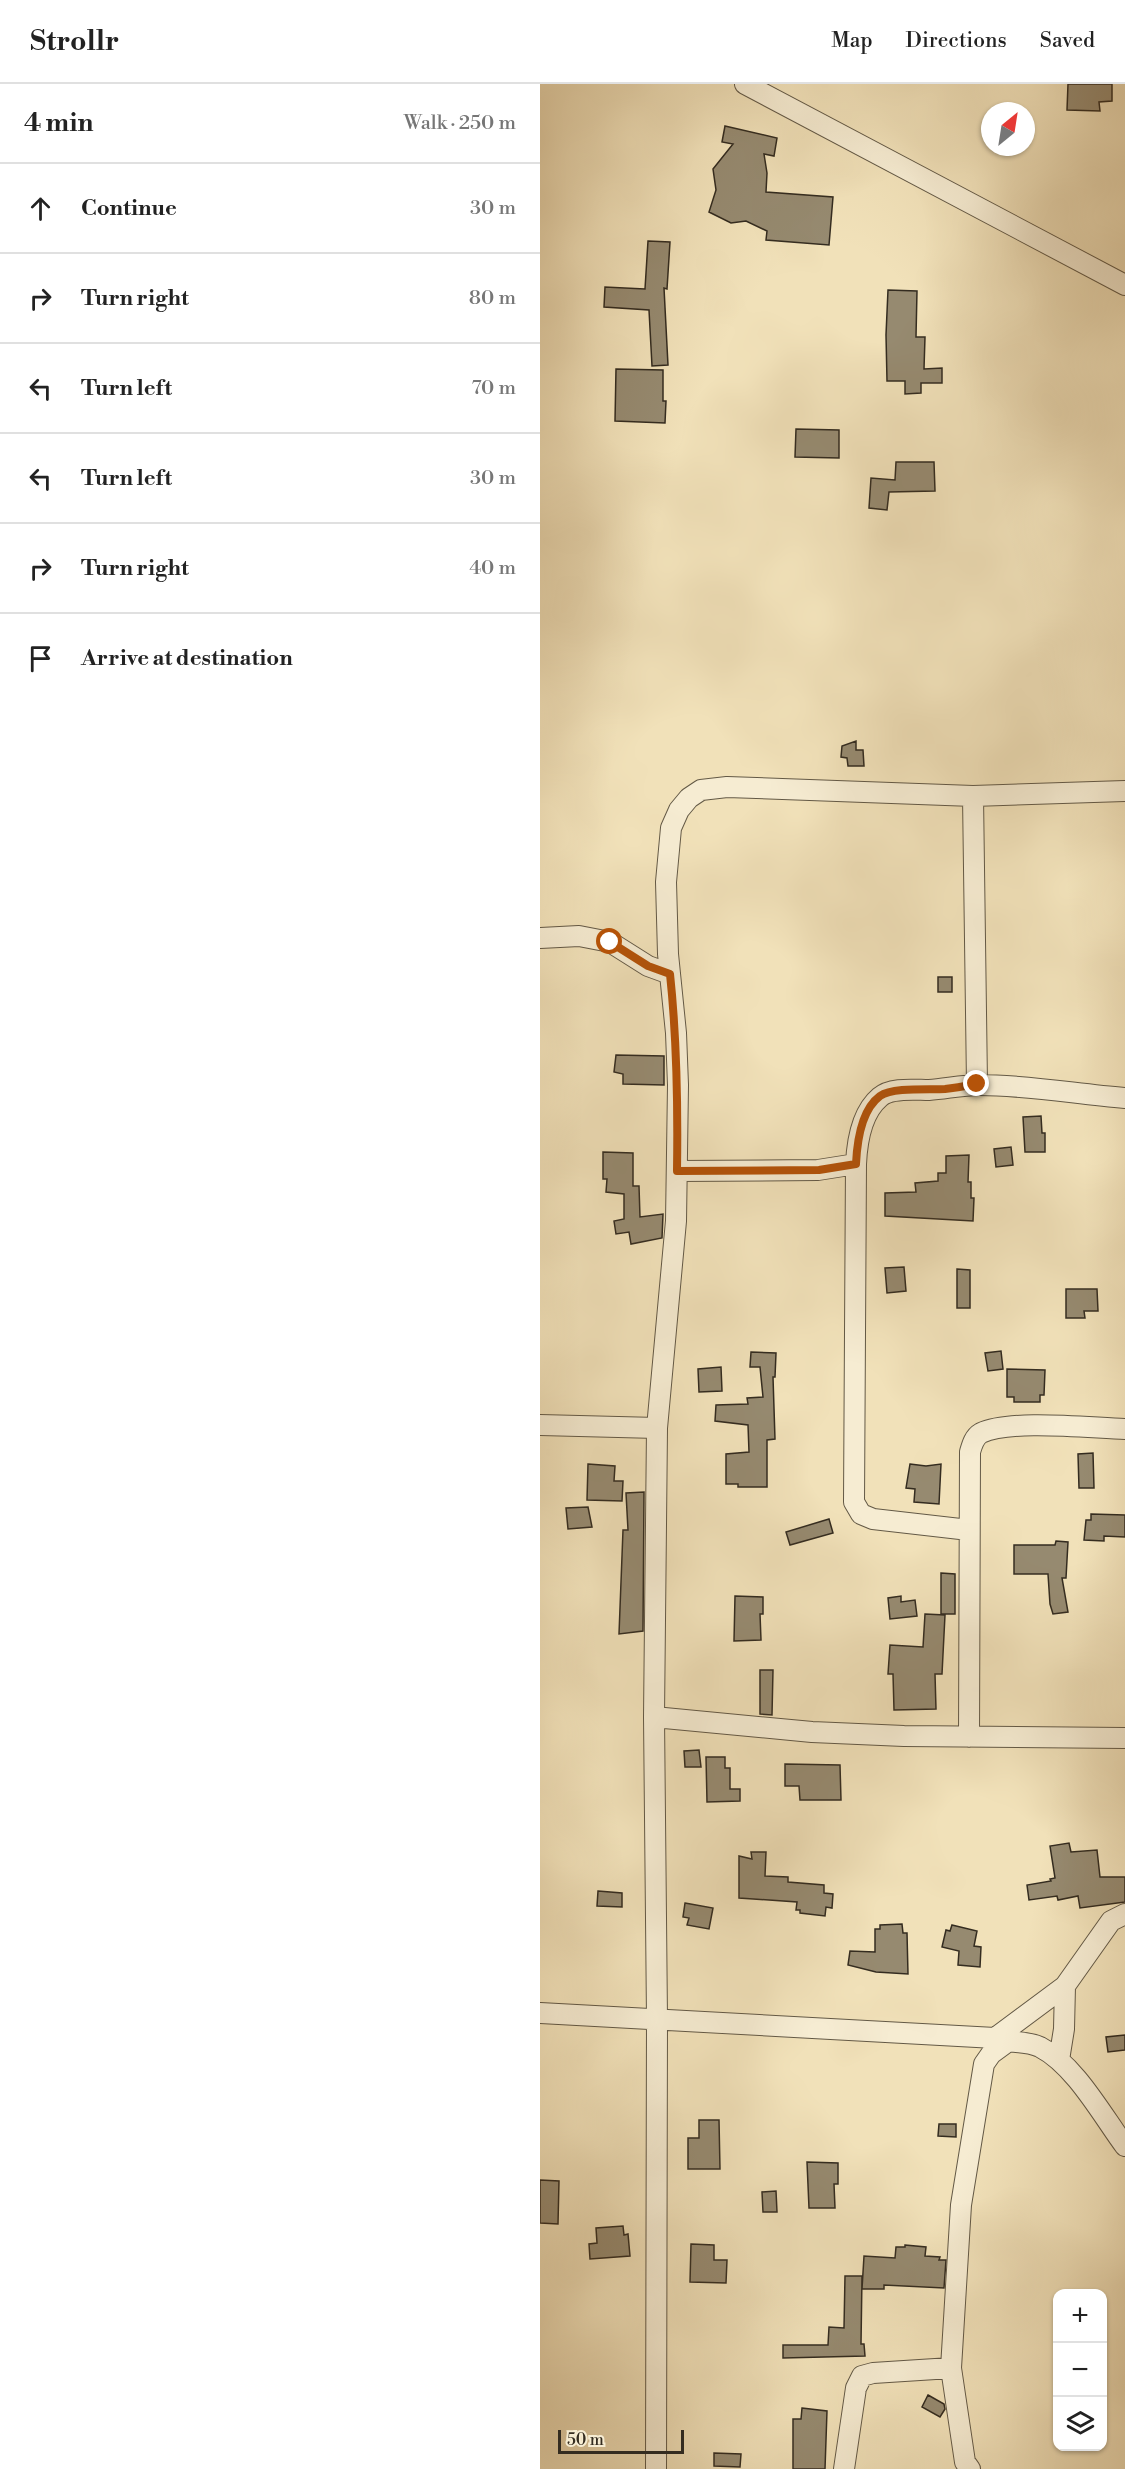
<!DOCTYPE html>
<html lang="en">
<head>
<meta charset="utf-8">
<style>
	body { margin:0; font-family:"Libre Bodoni",serif; background:#f6f6f6; color:#222 }
	.controls { position:absolute; right:18px; bottom:18px; display:grid; overflow:hidden; border-radius:12px; box-shadow:0 2px 4px #0004 }
	.controls button { width:54px; height:54px; display:grid; place-items:center; padding:0; border:0; border-bottom:2px solid #e0e0e0; background:#fff; color:#222; font:30px sans-serif }
	.compass { position:absolute; left:441px; top:18px; width:54px; height:54px; border-radius:50%; background:#fff; box-shadow:0 2px 4px #0004; rotate:30deg }
	.scale { position:absolute; left:18px; bottom:15px; width:126px; box-sizing:border-box; padding-left:6px; border:3px solid #342c20; border-top:0; font-size:16px; line-height:21px; white-space:nowrap; color:#342c20; -webkit-text-stroke:4px #f6ecd2; paint-order:stroke }
	.stop { position:absolute; width:18px; height:18px; margin:-14px; border:4px solid #b45309; border-radius:50%; background:#fff }
	.stop.end { background:#b45309; border-color:#fff; box-shadow:0 2px 6px #0008 }
	.list { margin:0; padding:0; list-style:none }
	h2 { display:flex; justify-content:space-between; align-items:center; height:78px; margin:0; padding:0 24px; font-size:26px }
	h2 small { font-size:20px; font-weight:400; color:#767676 }
	.list li { display:grid; grid-template-columns:39px 1fr auto; gap:18px; align-items:center; box-sizing:border-box; height:90px; padding:0 24px; border-top:2px solid #e0e0e0 }
	.list b { display:block; font-size:22px; white-space:nowrap }
	.list em { font-size:20px; font-style:normal; color:#767676 }
	.icon { flex:none; width:33px; height:33px; fill:none; stroke:currentColor; stroke-width:2; stroke-linecap:round; stroke-linejoin:round }
	.map { position:relative; flex:none; width:585px; height:2385px; overflow:hidden }
	header { display:flex; align-items:center; gap:36px; box-sizing:border-box; height:84px; padding:0 30px; background:#fff; border-bottom:2px solid #e0e0e0 }
	header strong { font-size:28px }
	nav { display:flex; gap:33px; margin-inline-start:auto; font-size:21px }
	main { display:flex }
	aside { flex:1; background:#fff }
	.map>svg:first-child { display:block }
	.building { fill:#968a70; stroke:#342c20; stroke-width:1.5 }
	.lines { fill:none; stroke-linecap:round; stroke-linejoin:round }
	.minor-casing { stroke:#635946; stroke-width:22 }
	.minor { stroke:#f6ecd2; stroke-width:20 }
	.route { stroke:#b45309; stroke-width:8 }
</style>
</head>
<body>
<header>
<strong>Strollr</strong>
<nav><a>Map</a><a>Directions</a><a>Saved</a></nav>
</header>
<main>
<aside>
<h2>4 min<small>Walk · 250 m</small></h2>
<ul class="list">
<li><svg class="icon" aria-label="ahead" viewBox="0 0 24 24"><path d="M12 20V5M6 11l6-6 6 6"/></svg><div><b>Continue</b></div><em>30 m</em></li>
<li><svg class="icon" aria-label="right" viewBox="0 0 24 24"><path d="M7 20v-9h11M14 6l5 5-5 5"/></svg><div><b>Turn right</b></div><em>80 m</em></li>
<li><svg class="icon" aria-label="left" viewBox="0 0 24 24"><path d="M17 20v-9H6M10 6l-5 5 5 5"/></svg><div><b>Turn left</b></div><em>70 m</em></li>
<li><svg class="icon" aria-label="left" viewBox="0 0 24 24"><path d="M17 20v-9H6M10 6l-5 5 5 5"/></svg><div><b>Turn left</b></div><em>30 m</em></li>
<li><svg class="icon" aria-label="right" viewBox="0 0 24 24"><path d="M7 20v-9h11M14 6l5 5-5 5"/></svg><div><b>Turn right</b></div><em>40 m</em></li>
<li><svg class="icon" aria-label="arrive" viewBox="0 0 24 24"><path d="M6 21V4h12l-3 4 3 4H6"/></svg><div><b>Arrive at destination</b></div></li>
</ul>
</aside>
<div class="map">
<svg width="585" height="2385" viewBox="0 0 585 2385">
	<rect width="100%" height="100%" fill="#f1e1b9"/>
	<filter id="stains"><feTurbulence type="fractalNoise" baseFrequency=".00333" numOctaves="4"/><feColorMatrix values="0 0 0 0 .2 0 0 0 0 .09 0 0 0 0 .02 0 0 0 .5 -.17"/></filter>
	<radialGradient id="worn" r=".72"><stop offset=".6" stop-color="#630" stop-opacity="0"/><stop offset="1" stop-color="#630" stop-opacity=".3"/></radialGradient>
	<path class="building" d="M528,0H572V17L559,18L560,27L527,26Z
		M185,42L237,54L234,72L224,70L227,89L226,108L293,113L289,161L226,156L227,147L206,137L191,139L169,128L176,106L173,85L193,60L182,58Z
		M108,157L130,158L127,205L124,204L128,281L112,282L109,226L64,223L65,203L105,205Z
		M348,206L377,207L376,253H385L384,285L402,284V299H381V309L365,310V297H347L346,251Z
		M76,285L123,286V317H126L125,339L75,337Z
		M256,345L299,346V374L255,373Z
		M356,378H394L395,407L349,408L347,426L329,424L331,394L355,396Z
		M316,657V666H323L324,682H308L307,674L301,673L302,662Z
		M398,893H412V908H398Z
		M76,971L124,972V1001L83,1000V990L74,988Z
		M501,1032L502,1049H505V1068H485L483,1033Z
		M471,1063L473,1081L456,1083L454,1065Z
		M63,1068L93,1069V1102H99L100,1133L123,1130L122,1154L91,1160L89,1148L76,1150L74,1137L84,1135V1110L66,1108L67,1095H63Z
		M429,1071L428,1098H431V1114H434L433,1137L345,1132V1109L376,1108L375,1099L398,1097V1089H406V1072Z
		M364,1183L366,1207L347,1209L345,1184Z
		M417,1185L430,1186V1224H417Z
		M526,1205H557L558,1227H544L545,1234H526Z
		M461,1267L463,1285L448,1287L445,1269Z
		M211,1268L236,1269L235,1293H233L235,1355L227,1356V1403H198V1400H186V1370L209,1368L208,1341L175,1337L176,1321L208,1320L207,1314L223,1313L220,1283H210Z
		M181,1283L182,1307L159,1308L158,1285Z
		M467,1285L505,1286L504,1311H500V1318H474V1313H467Z
		M553,1369L554,1404H539L538,1370Z
		M48,1380L75,1382L74,1397H83L82,1417L47,1416Z
		M370,1380L386,1382L401,1380L399,1420L374,1418L375,1405L366,1404Z
		M104,1408L103,1547L79,1550L83,1446H88L86,1409Z
		M48,1423L52,1443L28,1445L26,1424Z
		M551,1430L585,1431V1453L564,1452V1457L544,1456L546,1436H551Z
		M289,1435L293,1449L250,1461L246,1448Z
		M516,1457L528,1458L526,1494H522L528,1528L513,1530L510,1520L508,1490H474V1461H515Z
		M401,1489L415,1490V1530H401Z
		M195,1512L223,1513V1530H220L221,1556L194,1557Z
		M361,1512V1518L375,1516L377,1532L350,1535L348,1514Z
		M385,1530L405,1531L402,1590H395L396,1625L354,1626L353,1590H348L350,1561L383,1563Z
		M220,1586H233L232,1631L220,1630Z
		M159,1666L161,1683H145L144,1667Z
		M166,1673H185V1684H190V1705H200V1717L167,1718Z
		M245,1680L300,1681L301,1716H260L259,1702H245Z
		M529,1759L531,1768L557,1766L560,1793H585V1818L540,1824L538,1812L518,1816L517,1812L489,1816L487,1801L511,1797L510,1795L515,1794L510,1762Z
		M211,1768H226L225,1792L248,1793V1798L284,1801V1809L293,1810L292,1824L286,1823L285,1832L260,1829V1826H256L257,1818L199,1814V1772L212,1775Z
		M58,1807L82,1809V1823L57,1822Z
		M145,1819L173,1824L169,1845L147,1841L149,1834L143,1833Z
		M362,1840L363,1849H367L368,1890L336,1888L308,1881L310,1867L335,1868V1845H340V1841Z
		M412,1841L437,1847L434,1862L441,1863L440,1883L418,1881L419,1867L402,1863L406,1846L410,1847Z
		M585,1951V1966L568,1968L566,1953Z
		M159,2036H179L180,2085H148V2054H159Z
		M399,2040H416V2053L398,2052Z
		M267,2078L298,2079V2100H294L295,2124H269Z
		M0,2096L19,2097L18,2140L0,2139Z
		M236,2107L237,2128H223L222,2108Z
		M83,2142L84,2151L88,2150L90,2172L50,2175L49,2160L57,2159L56,2144Z
		M151,2160L174,2161V2176H187L186,2199L150,2198Z
		M365,2161L386,2163L385,2172L400,2173L399,2176H406L404,2204L344,2201V2205H322L324,2172L355,2174L356,2163H365Z
		M305,2192H322L321,2260H324L325,2272L243,2274V2261H288L289,2243L304,2244Z
		M388,2311L404,2320L405,2325L400,2333L382,2323Z
		M262,2324L287,2327L285,2385H253V2335H261Z
		M174,2369L201,2370L200,2383L174,2382Z"/>
	<g class="lines">
		<defs>
			<path id="minor" d="M205,0L585,201
				M0,854L39,852L70,858L108,882L130,890
				M437,1000L433,712L585,707
				M316,1080L314,1418L321,1430L333,1435L429,1446
				M137,1087L278,1086L316,1080C317,1058 321,1029 340,1013C351,1003 375,1006 389,1006C405,1005 422,1001 439,1001C488,1001 536,1010 585,1014
				M0,1341L117,1344
				M114,1633L272,1648L364,1652L585,1654
				M429,1653L430,1368C432,1361 434,1353 441,1349C471,1335 550,1344 585,1345
				M0,1929L455,1954C470,1960 485,1956 500,1963C535,1981 562,2031 585,2062
				M455,1954L525,1902L571,1837L585,1830
				M519,1976L524,1945L525,1902
				M116,2385L117,1935L114,1633L117,1344L136,1137L138,1001L136,949L128,870L126,798L131,744L139,726L149,714L161,706L187,703L433,712
				M304,2385L316,2304L322,2292L333,2289L411,2284
				M430,2385L425,2378L411,2284L421,2121L444,1980L451,1970L466,1959"/>
		</defs>
		<use href="#minor" class="minor-casing"/>
		<use href="#minor" class="minor"/>
	</g>
	<g class="lines">
		<path class="route" d="M70,858L108,882L130,890C137,956 138,1021 137,1087L279,1086L316,1080C317,1059 321,1026 340,1012C353,1003 389,1006 405,1005C415,1004 426,1002 437,1000"/>
	</g>
	<rect width="100%" height="100%" filter="url(#stains)"/>
	<rect width="100%" height="100%" fill="url(#worn)"/>
</svg>
<div class="controls">
<button>+</button>
<button>−</button>
<button><svg class="icon" aria-label="layers" viewBox="0 0 24 24"><path d="M12 4l9 5-9 5-9-5zM3 14l9 5 9-5"/></svg></button>
</div>
<svg class="compass" viewBox="-18 -18 36 36"><path d="M0-13l5 13h-10z" fill="#e53935"/><path d="M0 13l5-13h-10z" fill="#767676"/></svg>
<div class="scale">50 m</div>
<div class="stop" style="left:70px;top:858px"></div>
<div class="stop end" style="left:437px;top:1000px"></div>
</div>
</main>
</body>
</html>
